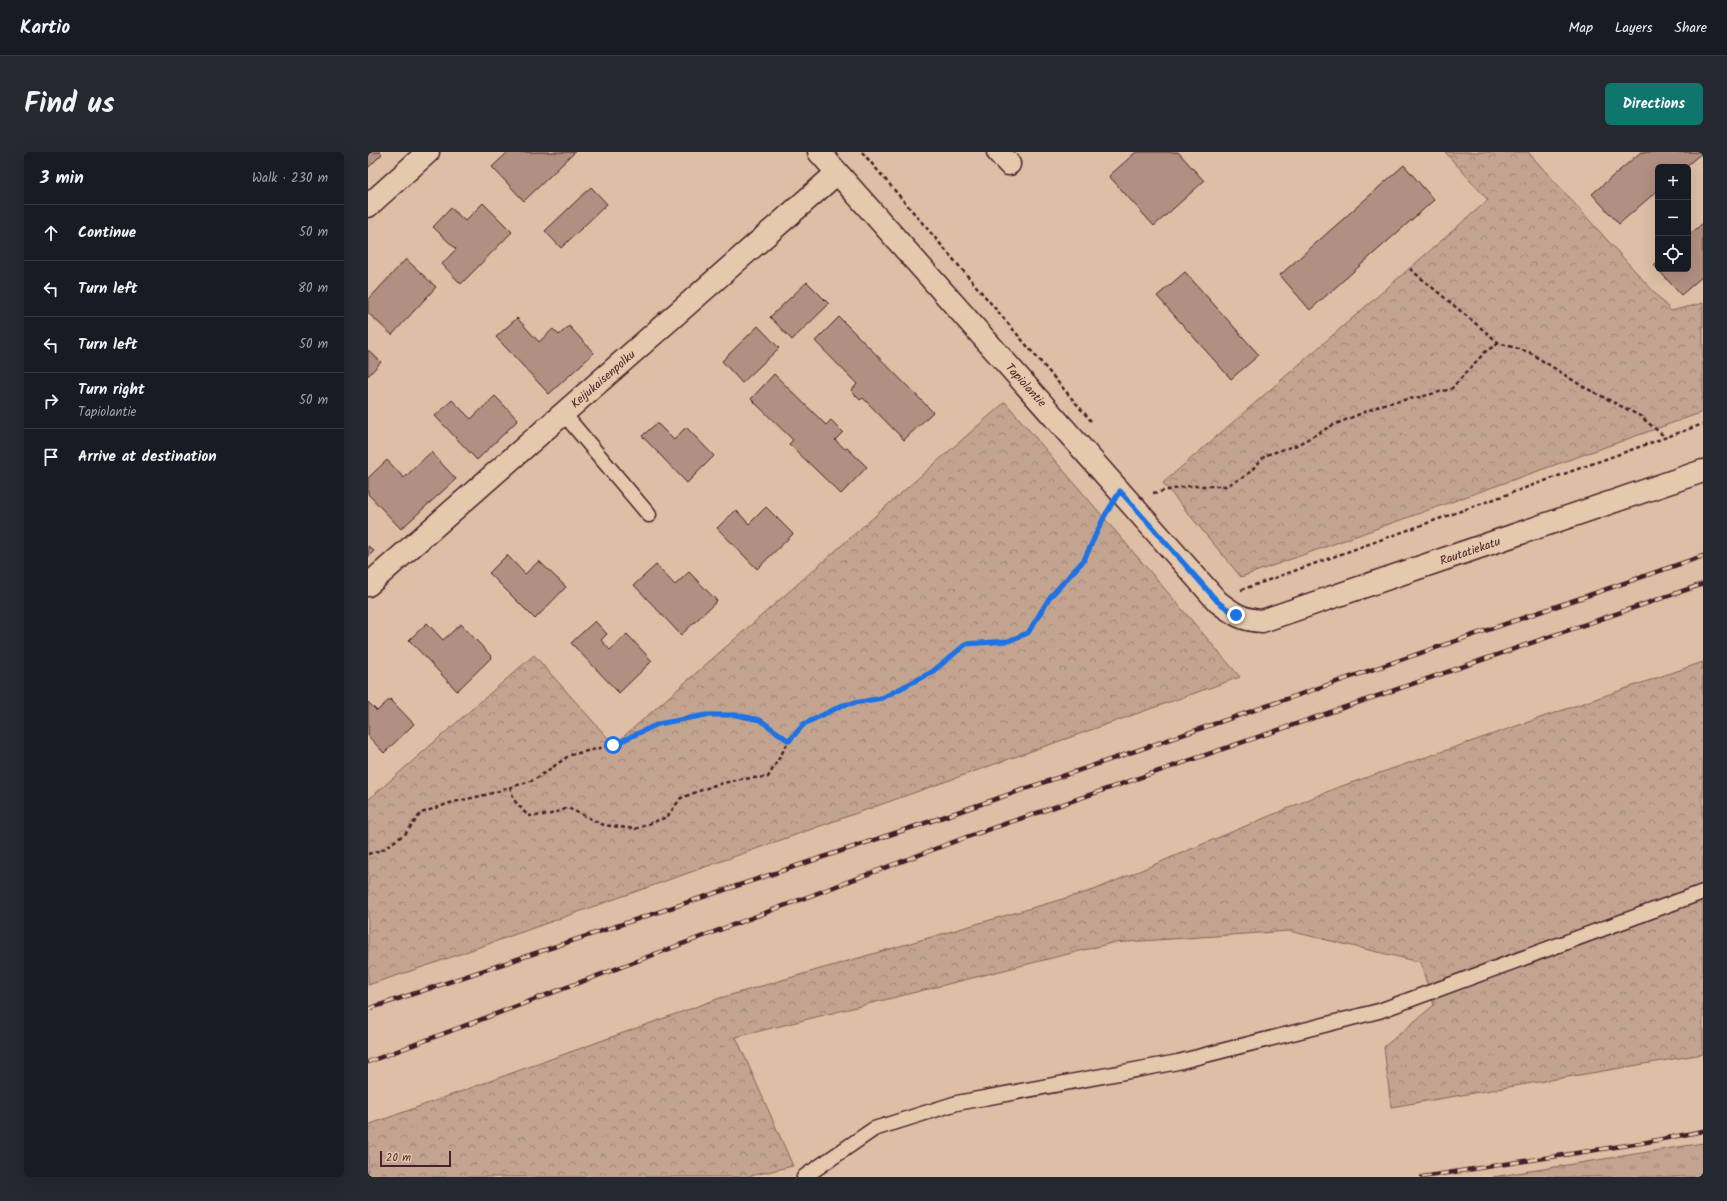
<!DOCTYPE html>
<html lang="en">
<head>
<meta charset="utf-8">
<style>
	body { margin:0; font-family:Kalam,sans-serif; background:#242831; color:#f1f3f6 }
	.controls { position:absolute; right:12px; top:12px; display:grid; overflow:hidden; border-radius:6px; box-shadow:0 4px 16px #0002 }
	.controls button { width:36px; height:36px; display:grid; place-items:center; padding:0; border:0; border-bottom:1px solid #363941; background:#171b24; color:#f1f3f6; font:20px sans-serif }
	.scale { position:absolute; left:12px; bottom:10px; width:71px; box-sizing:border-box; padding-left:4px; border:2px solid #4a1f2b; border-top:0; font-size:11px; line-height:14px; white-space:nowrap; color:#4a1f2b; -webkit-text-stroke:3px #e5c9ac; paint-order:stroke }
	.stop { position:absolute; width:12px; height:12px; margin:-9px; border:3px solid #1a73e8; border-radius:50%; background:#fff }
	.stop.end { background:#1a73e8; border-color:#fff; box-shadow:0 1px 4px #0008 }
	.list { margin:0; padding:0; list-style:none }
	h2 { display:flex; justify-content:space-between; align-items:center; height:52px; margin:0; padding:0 16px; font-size:17px }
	h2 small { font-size:13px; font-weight:400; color:#9ea1a6 }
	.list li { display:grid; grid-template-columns:26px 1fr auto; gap:12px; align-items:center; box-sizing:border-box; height:56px; padding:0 16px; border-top:1px solid #363941 }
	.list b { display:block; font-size:15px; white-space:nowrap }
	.list p { margin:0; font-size:13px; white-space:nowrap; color:#9ea1a6 }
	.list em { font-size:13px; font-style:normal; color:#9ea1a6 }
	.icon { flex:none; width:22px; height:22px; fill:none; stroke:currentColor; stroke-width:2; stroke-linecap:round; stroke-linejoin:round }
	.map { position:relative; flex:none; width:1335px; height:1025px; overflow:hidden; border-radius:6px }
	header { display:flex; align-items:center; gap:24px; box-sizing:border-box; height:56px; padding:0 20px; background:#171b24; border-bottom:1px solid #363941 }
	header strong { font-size:19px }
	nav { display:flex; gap:22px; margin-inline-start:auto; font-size:14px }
	.intro { display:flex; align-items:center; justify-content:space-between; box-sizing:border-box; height:96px; padding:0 24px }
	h1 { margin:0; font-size:28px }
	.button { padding:10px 18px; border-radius:6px; background:#0f766e; color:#fff; font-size:14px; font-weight:700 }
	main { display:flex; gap:24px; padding:0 24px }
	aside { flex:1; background:#171b24; border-radius:6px; box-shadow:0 4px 16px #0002 }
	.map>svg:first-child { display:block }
	.grass { fill:url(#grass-tufts); stroke:#86625e }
	.forest { fill:url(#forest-crowns); stroke:#86625e }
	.building { fill:#b18f81; stroke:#4a1f2b }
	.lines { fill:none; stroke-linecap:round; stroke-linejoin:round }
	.lane-casing { stroke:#4a1f2b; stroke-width:17 }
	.street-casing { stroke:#4a1f2b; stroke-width:25 }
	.secondary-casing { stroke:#4a1f2b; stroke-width:25 }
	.path { stroke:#4a1f2b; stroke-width:2.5; stroke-dasharray:4 3; stroke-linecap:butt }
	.lane { stroke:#e5c9ac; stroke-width:14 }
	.street { stroke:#e5c9ac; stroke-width:22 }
	.secondary { stroke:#e5c9ac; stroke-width:22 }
	.rail-casing { stroke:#4a1f2b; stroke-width:4.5 }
	.rail { stroke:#e5c9ac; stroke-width:3; stroke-dasharray:9; stroke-linecap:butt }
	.route { stroke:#1a73e8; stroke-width:5 }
	.labels { text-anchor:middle; stroke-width:3; stroke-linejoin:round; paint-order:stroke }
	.street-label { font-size:12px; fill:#4a1f2b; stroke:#e5c9ac }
</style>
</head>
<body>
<header>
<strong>Kartio</strong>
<nav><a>Map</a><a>Layers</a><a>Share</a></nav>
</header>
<div class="intro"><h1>Find us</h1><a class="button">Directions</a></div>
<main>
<aside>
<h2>3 min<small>Walk · 230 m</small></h2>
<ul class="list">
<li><svg class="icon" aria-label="ahead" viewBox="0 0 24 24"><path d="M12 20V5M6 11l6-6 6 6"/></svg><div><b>Continue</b></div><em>50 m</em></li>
<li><svg class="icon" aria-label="left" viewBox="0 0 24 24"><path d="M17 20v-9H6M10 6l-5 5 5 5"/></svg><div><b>Turn left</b></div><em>80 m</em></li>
<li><svg class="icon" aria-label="left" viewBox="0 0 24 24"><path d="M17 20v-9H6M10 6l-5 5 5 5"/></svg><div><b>Turn left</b></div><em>50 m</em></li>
<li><svg class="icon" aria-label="right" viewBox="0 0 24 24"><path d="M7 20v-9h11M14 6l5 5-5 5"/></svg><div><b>Turn right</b><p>Tapiolantie</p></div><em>50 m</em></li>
<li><svg class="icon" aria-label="arrive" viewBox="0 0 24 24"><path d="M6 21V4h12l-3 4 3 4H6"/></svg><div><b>Arrive at destination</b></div></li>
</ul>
</aside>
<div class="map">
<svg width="1335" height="1025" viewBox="0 0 1335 1025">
	<defs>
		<pattern id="grass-tufts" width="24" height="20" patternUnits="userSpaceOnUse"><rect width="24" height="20" fill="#c3a490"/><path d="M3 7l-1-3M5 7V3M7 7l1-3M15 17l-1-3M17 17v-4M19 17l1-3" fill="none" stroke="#a08576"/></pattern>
		<pattern id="forest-crowns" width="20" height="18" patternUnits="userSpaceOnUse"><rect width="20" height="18" fill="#c3a490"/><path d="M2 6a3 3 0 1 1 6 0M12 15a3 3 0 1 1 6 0" fill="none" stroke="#a08576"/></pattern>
	</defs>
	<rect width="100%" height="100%" fill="#dcbfa4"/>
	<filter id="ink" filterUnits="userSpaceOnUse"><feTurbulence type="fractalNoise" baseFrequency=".025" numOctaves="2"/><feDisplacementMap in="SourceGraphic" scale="8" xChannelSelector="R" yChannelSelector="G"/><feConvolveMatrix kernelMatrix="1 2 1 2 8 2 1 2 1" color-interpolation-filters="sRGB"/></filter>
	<g filter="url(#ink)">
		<path class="grass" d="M1335,991V1025H1125Z"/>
		<path class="forest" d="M1077,0H1160L1303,159L1335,151V260L873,425L795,331L1120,48Z
			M637,250L872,525L61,813L0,833V648L166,503L246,593Z
			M1335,510V902L1023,955L1016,895L1066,853L1052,810L921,779L744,791L368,885L425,1014L378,1025H0V973L352,846L726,738L968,636Z"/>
		<path class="building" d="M0,0H12L14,2L0,16Z
			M140,0H207L156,49L124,15Z
			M768,0H810L836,29L786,74L741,24Z
			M1273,0H1335L1317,15H1290V38L1251,72L1224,42Z
			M1036,13L1066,48L942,158L912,123Z
			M223,35L239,52L193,96L177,79Z
			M115,51L144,80L93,132L74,112L88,97L65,75L83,56L97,69Z
			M1335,71V124L1313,143L1286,113L1290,109V117H1320V84Z
			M38,107L68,135L24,183L0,161V148Z
			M817,120L891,203L863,227L789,144Z
			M439,130L461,152L424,188L402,165Z
			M471,165L565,260L536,288L495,246L492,248L483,239L489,232L447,189Z
			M149,166L171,190L185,177L191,183L201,174L226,201L181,242L128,185Z
			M390,174L411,196L374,231L354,209Z
			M0,198L13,210L0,224Z
			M406,222L458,273L463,268L475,280L467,288L477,297L479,296L499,315L473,342L421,292L425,288L383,247Z
			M127,244L150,268L109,308L67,264L84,248L103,267Z
			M289,271L306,288L318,275L346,304L319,331L274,284Z
			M63,300L88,327L33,377L0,342V326L19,308L36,326Z
			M398,355L425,382L389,417L349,376L368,358L381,372Z
			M0,394L6,399L0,405Z
			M139,403L157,422L171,409L198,435L167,467L121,421Z
			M288,413L307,433L321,420L349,449L313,483L266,433Z
			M227,469L239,482L233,488L242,498L259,482L284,509L251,541L203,491Z
			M59,471L75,488L93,472L124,505L89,539L41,488Z
			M22,547L46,572L16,601L0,584V550L9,559Z"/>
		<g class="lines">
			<defs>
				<path id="lane" d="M196,262L281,363
					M436,1025L506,977L589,951L810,910L1011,859L1335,740"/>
				<path id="street" d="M630,0L641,12
					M0,54L60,0
					M0,433L469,21"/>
				<path id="secondary" d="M451,0L850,450C866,462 874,468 894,469L1335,319"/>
			</defs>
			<use href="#lane" class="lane-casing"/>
			<use href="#street" class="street-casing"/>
			<use href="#secondary" class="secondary-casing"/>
			<path class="path" d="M494,0L723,269
				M1042,117L1131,191L1161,200L1214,234L1272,264L1297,285
				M785,341L821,334H858L878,324L898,303L929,293L963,274L1016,252L1052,245L1083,237L1117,200L1131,191
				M873,438L1335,272
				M142,635L146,648L160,664L180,663L200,656L236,673L267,677L299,665L313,646L347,633L373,627L400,625L421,589
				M0,702L14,698L38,681L53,661L82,651L121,642L166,628L202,603L245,593L290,572L338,563H368L392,568L421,589L436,572L475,553L514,546L564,520L598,492L640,489L660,481L682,445L716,408L739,359"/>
			<use href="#lane" class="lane"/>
			<use href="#street" class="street"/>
			<use href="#secondary" class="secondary"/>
			<defs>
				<path id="rail" d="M0,857L584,662L1335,404
					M0,910L596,686L1335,432
					M1054,1025L1279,990L1335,979"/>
			</defs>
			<use href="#rail" class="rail-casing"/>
			<use href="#rail" class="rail"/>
		</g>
	</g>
	<g class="lines" filter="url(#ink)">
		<path class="route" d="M245,593L290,572L338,563H368L392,568L421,589L436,572L475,553L514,546L564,520L598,492L640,489L660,481L682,445L716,408L736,365L752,339L850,450L868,463"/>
	</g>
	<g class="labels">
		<g class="street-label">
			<text transform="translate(235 227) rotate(-41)" y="4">Keijukaisenpolku</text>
			<text transform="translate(658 233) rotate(48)" y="4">Tapiolantie</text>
			<text transform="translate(1102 399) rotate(-19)" y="4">Rautatiekatu</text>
		</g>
	</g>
</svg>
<div class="controls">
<button>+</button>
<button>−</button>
<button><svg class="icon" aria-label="locate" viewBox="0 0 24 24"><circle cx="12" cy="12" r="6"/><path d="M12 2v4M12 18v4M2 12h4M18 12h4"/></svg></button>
</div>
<div class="scale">20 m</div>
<div class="stop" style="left:245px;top:593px"></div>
<div class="stop end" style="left:868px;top:463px"></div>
</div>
</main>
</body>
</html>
